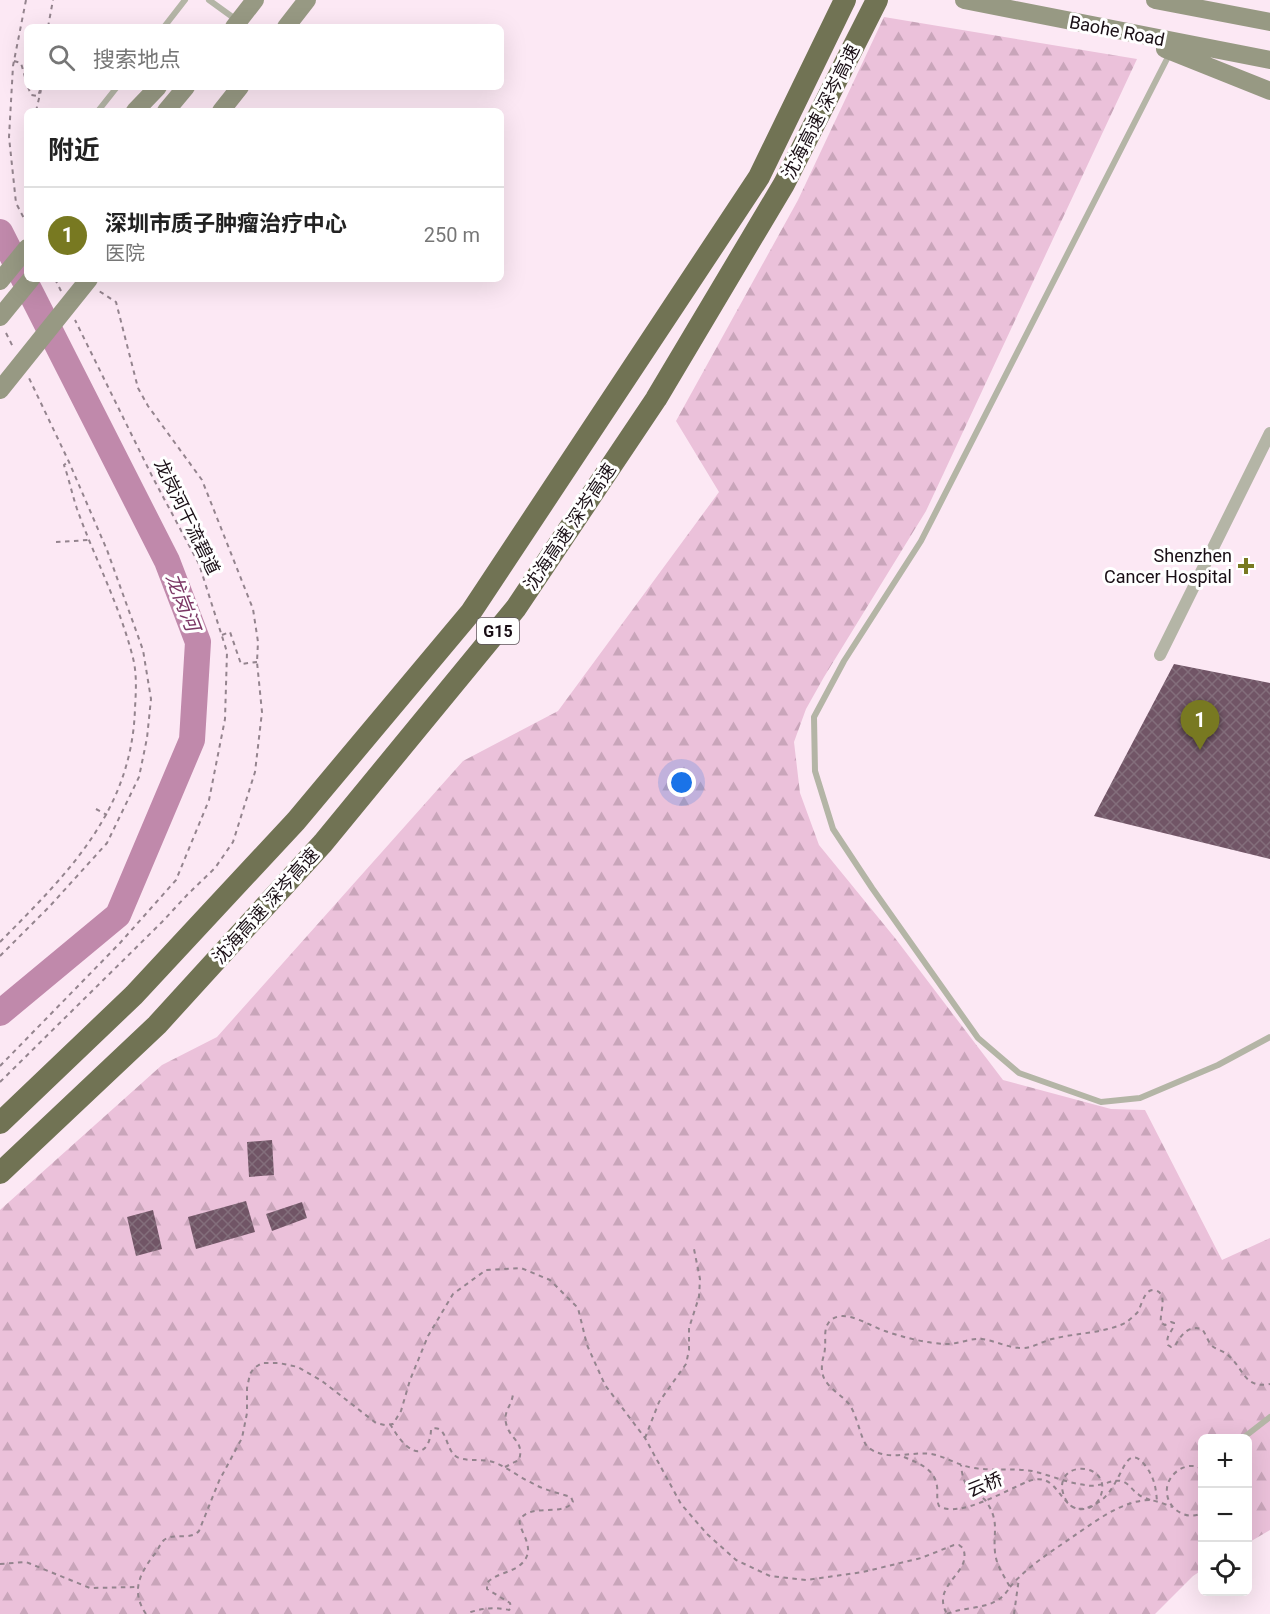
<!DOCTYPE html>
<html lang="zh">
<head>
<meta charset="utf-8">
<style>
	body { margin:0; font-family:Roboto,"Noto Sans SC",sans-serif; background:#f2f2f2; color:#222 }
	.controls { position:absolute; right:18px; bottom:18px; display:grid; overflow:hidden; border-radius:9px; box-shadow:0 6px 24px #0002 }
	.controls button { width:54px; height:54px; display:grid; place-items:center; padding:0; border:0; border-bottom:2px solid #e0e0e0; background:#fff; color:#222; font:30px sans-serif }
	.you { position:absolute; left:682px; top:783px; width:21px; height:21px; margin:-15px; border:4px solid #fff; border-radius:50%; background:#1a73e8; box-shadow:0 0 0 9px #1a73e833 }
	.badge { display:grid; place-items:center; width:39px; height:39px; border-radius:50%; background:#787921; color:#fff; font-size:20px; font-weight:700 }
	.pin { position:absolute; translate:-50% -50px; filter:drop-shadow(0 2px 3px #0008) }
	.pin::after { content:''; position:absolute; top:32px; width:21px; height:18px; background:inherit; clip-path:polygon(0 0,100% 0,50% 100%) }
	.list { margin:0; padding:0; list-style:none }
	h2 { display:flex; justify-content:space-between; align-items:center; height:78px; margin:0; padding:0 24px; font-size:26px }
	h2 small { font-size:20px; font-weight:400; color:#767676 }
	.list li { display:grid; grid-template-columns:39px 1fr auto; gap:18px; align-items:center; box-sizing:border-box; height:96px; padding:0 24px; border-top:2px solid #e0e0e0 }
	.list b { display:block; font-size:22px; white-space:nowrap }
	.list p { margin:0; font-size:20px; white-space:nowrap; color:#767676 }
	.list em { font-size:20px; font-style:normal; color:#767676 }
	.icon { flex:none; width:33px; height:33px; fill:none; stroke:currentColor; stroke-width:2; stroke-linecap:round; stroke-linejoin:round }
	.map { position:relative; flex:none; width:1270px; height:1614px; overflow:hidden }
	.search { position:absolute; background:#fff; box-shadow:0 6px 24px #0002; left:24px; top:24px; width:480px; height:66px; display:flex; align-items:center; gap:15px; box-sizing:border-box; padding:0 21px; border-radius:9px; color:#767676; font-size:22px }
	.panel { position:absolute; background:#fff; box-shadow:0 6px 24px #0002; left:24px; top:108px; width:480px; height:174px; border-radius:9px }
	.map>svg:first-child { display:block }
	.forest { fill:url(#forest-firs) }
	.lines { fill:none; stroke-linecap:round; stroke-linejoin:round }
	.river { stroke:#c089ab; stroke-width:26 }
	.building { fill:url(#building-cross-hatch) }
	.path { stroke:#94848e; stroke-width:2; stroke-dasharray:4.5 4.5; stroke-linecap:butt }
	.lane { stroke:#b4b5a6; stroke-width:6 }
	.street { stroke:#b4b5a6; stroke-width:12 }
	.secondary { stroke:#979983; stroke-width:18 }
	.highway { stroke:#717354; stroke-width:22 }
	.poi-dot { fill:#787921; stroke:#fff; stroke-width:2 }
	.labels { text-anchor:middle; stroke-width:6; stroke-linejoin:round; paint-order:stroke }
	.shield { fill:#fff; stroke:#5e565b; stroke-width:1.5 }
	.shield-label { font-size:16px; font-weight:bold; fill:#190e15 }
	.street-label { font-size:18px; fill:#190e15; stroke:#fff }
	.poi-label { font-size:18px; fill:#190e15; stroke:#fff; text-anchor:end }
	.water-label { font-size:20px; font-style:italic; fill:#7b3765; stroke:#fff }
</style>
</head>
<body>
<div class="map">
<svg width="1270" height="1614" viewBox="0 0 1270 1614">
	<defs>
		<pattern id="forest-firs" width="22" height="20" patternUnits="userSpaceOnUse" patternTransform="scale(1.5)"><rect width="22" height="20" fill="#ebc1da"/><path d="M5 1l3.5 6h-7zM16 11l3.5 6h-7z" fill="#c9a5ba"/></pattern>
		<pattern id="building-cross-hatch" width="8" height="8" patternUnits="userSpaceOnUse" patternTransform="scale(1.5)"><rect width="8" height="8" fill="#715566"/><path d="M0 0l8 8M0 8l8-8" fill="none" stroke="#836e7b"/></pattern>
	</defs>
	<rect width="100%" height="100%" fill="#fce8f4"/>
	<path class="forest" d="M884,17L1137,59L926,511L824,677L806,709L794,742L800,793L819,845L895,938L1003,1080L1111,1109L1145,1110L1222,1260L1270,1238V1530L1248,1543V1438H1202V1570L1193,1576L1155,1614H0V1210L162,1065L217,1037L463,761L558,711L719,492L676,421L798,200Z"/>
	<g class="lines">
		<path class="river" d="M0,232L167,561L198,642L192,740L118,915L0,1013"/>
	</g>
	<path class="building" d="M1174,664L1270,683V859L1094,816Z
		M272,1140L274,1175L249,1177L247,1142Z
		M246,1201L255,1232L196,1249L188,1217Z
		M302,1202L307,1218L272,1231L266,1214Z
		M153,1210L162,1249L136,1256L127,1217Z"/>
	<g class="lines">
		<path class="path" d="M26,0L13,66L9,137L16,203L27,224
			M48,27L53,0
			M14,61L21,63L27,84
			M28,87L31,95L38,96L41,87
			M36,111L41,90
			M55,279L61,291
			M6,333L14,349
			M56,542L89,540
			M222,635L230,632L241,664L257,662
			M96,809L107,815
			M0,942C68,873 132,811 135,708C136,691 137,674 133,658C120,606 95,559 77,509C72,494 69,479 64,465L68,462
			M0,956L50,906L107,843L139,777L147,738L151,699L143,650L107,550L69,462L29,378
			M0,1066L120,943L176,880L209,800L225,719L227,652L199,564L153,478L75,320
			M0,1082L162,922L188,894L215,868L233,842L255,772L262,712L257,662L258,642L253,609L202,480L148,406L138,388L116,302L99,291
			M390,1424C395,1432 400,1441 408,1447C423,1459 431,1443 431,1429C449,1423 444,1453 459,1458C471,1462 484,1458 496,1463C508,1468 519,1477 532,1483C544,1490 558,1493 571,1497L573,1502C561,1517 535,1503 521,1518C514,1526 537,1545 524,1561C515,1573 497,1572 487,1583V1589L510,1603L511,1608L509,1610C496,1607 483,1608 471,1612V1614
			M645,1438L659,1402L686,1364L689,1350V1328L699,1297L700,1279L694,1249
			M904,1457C918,1463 934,1468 937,1486C938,1493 936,1499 939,1506C959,1519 1008,1489 1029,1481C1060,1470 1059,1513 1085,1509C1092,1508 1099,1502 1101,1495C1111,1465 1063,1459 1062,1486C1062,1491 1064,1498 1068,1503C1078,1515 1095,1506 1104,1498C1109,1493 1114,1486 1117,1479C1124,1469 1129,1446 1144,1464C1154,1476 1156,1487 1157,1502
			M505,1467L519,1460C525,1441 509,1439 506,1423C503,1412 512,1405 513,1394
			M1202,1469C1199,1468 1197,1466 1193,1466C1179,1465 1165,1479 1167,1493C1168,1510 1188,1521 1202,1513
			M1150,1500C1146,1498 1141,1497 1138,1494C1133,1491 1130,1485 1124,1482C1115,1478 1107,1484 1098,1485C1094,1486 1089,1486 1085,1485C1067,1483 1050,1475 1032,1471C1013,1468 993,1471 974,1468C958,1466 945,1456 931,1454C910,1451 888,1462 869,1448C861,1443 858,1416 849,1404C838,1391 820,1385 822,1365C822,1359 825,1354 825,1347C826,1339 823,1328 830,1321C844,1307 871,1327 885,1331C902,1337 929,1344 947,1344C959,1344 970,1338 982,1339C996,1341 1008,1348 1022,1348C1033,1348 1041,1342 1052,1339C1075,1333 1107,1333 1127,1322C1130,1319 1134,1316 1137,1313C1142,1306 1144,1288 1155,1290C1169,1294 1159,1314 1161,1323L1165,1325L1171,1322L1174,1323C1174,1332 1165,1333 1168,1345L1171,1347L1175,1346C1181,1335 1188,1325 1202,1329C1206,1334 1208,1342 1212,1346C1217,1350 1224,1351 1229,1356C1244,1369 1244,1389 1270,1384
			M0,1564L26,1562L90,1588L139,1587
			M1010,1587C1027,1567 1049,1553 1071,1538C1093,1523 1122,1500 1150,1500C1157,1501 1165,1504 1172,1507
			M146,1614C131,1592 139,1575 153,1556C158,1551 159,1545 164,1540C175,1532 190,1541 199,1531L219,1481L242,1438L247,1413V1388L250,1374L254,1368L262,1363H279L298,1367L322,1381L376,1423L385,1425L393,1424L401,1411L410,1380L428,1336L453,1294L486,1270L521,1268L550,1280L578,1308L587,1345L605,1385L645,1438L681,1504L707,1534L736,1560L770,1576L806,1580L863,1572L921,1558L954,1545H959L963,1548C973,1574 930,1584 947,1614
			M947,1614C971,1604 995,1612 1010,1587C1004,1576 996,1565 995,1552C993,1535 999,1523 989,1506C985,1497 979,1496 972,1491C964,1485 962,1475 961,1465
			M1014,1614L1019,1578"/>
		<path class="lane" d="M209,0L238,21
			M164,27L185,0
			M1169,55L921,541L844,661L814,717L815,771L833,829L872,888L978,1038L1019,1073L1101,1102L1140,1098L1218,1065L1270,1037
			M98,111L117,87
			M1243,1438L1270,1417"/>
		<path class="street" d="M1160,655L1270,433"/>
		<path class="secondary" d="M964,0L1270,60
			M1155,0L1270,22
			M234,27L255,0
			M286,27L307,0
			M1165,49L1270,91
			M135,111L158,87
			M166,111L186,87
			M221,111L240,87
			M0,281L27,248
			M0,317L31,279
			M0,390L89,279"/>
		<path class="highway" d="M0,1123L134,995L296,821L471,612L759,177L845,0
			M0,1173L157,1025L323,843L516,608L656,399L784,184L877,0"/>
	</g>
	<path class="poi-dot" d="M1243 557h6v6h6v6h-6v6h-6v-6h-6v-6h6z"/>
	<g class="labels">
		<rect class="shield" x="477" y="618" width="42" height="26" rx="4.5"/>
		<g class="shield-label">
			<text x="498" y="637">G15</text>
		</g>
		<g class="street-label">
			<text transform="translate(1117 31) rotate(11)" y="6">Baohe Road</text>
			<text transform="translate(821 112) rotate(-63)" y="6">沈海高速 深岑高速</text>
			<text transform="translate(187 517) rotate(64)" y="6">龙岗河干流碧道</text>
			<text transform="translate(570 527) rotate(-56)" y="6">沈海高速 深岑高速</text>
			<text transform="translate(266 906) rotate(-48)" y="6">沈海高速 深岑高速</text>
			<text transform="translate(985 1485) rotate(-22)" y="6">云桥</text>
		</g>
		<g class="poi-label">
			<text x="1232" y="562">Shenzhen<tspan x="1232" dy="21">Cancer Hospital</tspan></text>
		</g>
		<g class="water-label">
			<text transform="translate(183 602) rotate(69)" y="7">龙岗河</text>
		</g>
	</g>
</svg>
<div class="controls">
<button>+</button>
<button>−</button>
<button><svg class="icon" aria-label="locate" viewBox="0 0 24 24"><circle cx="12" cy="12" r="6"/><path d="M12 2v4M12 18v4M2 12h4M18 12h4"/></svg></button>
</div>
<div class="you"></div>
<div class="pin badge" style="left:1200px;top:750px">1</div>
<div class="search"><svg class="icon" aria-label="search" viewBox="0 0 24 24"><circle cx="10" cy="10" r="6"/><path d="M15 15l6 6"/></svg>搜索地点</div>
<section class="panel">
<h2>附近<small></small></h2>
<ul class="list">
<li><span class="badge">1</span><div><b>深圳市质子肿瘤治疗中心</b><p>医院</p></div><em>250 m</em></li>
</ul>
</section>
</div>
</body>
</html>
